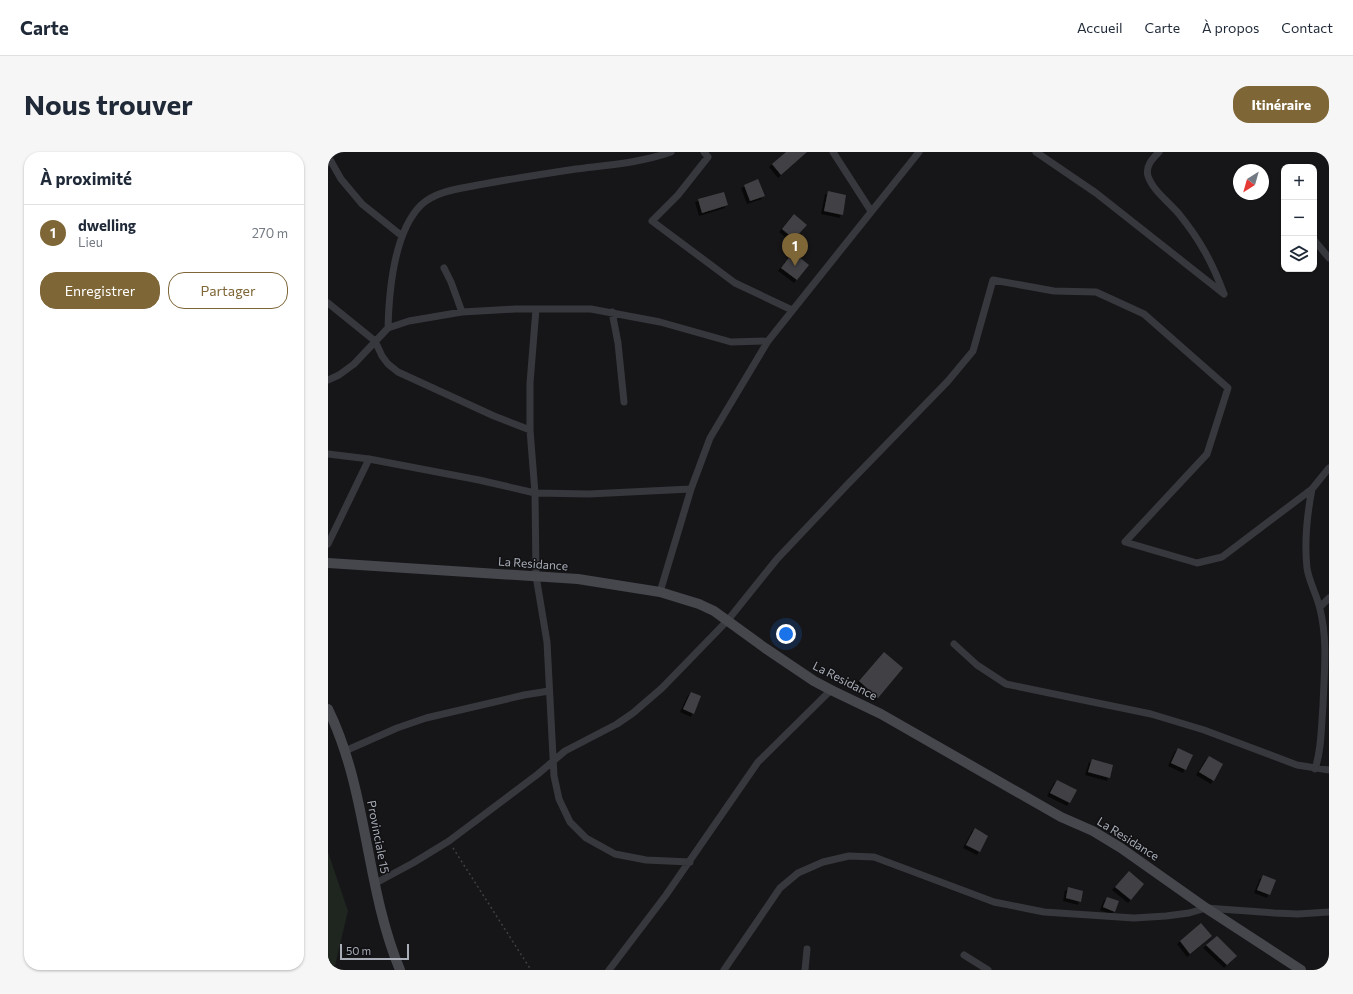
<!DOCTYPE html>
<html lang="fr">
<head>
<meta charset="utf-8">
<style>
	body { margin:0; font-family:Commissioner,sans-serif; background:#f6f6f7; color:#1f2937 }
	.controls { position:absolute; right:12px; top:12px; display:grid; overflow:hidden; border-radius:8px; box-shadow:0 1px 3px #0004 }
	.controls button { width:36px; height:36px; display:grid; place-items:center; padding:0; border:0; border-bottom:1px solid #e0e1e3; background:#fff; color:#1f2937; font:20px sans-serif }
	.compass { position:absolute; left:905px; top:12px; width:36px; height:36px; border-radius:50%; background:#fff; box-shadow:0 1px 3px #0004; rotate:217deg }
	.scale { position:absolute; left:12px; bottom:10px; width:69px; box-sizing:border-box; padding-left:4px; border:2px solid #a8adb8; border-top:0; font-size:11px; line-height:14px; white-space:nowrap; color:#a8adb8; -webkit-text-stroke:3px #111113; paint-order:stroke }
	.you { position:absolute; left:458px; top:482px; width:14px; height:14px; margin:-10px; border:3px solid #fff; border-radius:50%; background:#1a73e8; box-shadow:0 0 0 6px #1a73e833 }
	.badge { display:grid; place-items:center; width:26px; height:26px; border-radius:50%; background:#7e6636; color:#fff; font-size:13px; font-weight:700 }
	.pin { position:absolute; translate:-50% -33px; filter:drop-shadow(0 1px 2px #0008) }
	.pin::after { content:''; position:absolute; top:21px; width:14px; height:12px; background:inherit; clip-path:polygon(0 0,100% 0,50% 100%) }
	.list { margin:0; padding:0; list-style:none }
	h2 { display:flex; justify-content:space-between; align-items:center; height:52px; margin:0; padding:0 16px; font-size:17px }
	h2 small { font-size:13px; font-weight:400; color:#747a83 }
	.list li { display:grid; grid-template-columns:26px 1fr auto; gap:12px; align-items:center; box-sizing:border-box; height:56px; padding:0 16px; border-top:1px solid #e0e1e3 }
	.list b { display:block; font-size:15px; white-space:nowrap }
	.list p { margin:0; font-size:13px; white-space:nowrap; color:#747a83 }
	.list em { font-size:13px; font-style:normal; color:#747a83 }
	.actions { display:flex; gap:8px; padding:12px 16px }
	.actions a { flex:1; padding:9px 0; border:1px solid #7e6636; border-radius:16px; text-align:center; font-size:14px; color:#7e6636 }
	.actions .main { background:#7e6636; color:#fff }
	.icon { flex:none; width:22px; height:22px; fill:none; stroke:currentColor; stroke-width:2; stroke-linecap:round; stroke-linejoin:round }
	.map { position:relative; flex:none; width:1001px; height:818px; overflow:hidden; border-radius:16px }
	header { display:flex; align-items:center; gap:24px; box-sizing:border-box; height:56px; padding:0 20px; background:#fff; border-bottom:1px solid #e0e1e3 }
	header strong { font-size:19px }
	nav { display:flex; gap:22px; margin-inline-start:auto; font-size:14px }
	.intro { display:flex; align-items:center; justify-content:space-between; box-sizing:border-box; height:96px; padding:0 24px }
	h1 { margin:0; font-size:28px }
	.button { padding:10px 18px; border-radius:16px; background:#7e6636; color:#fff; font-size:14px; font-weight:700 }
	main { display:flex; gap:24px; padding:0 24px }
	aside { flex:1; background:#fff; border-radius:16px; box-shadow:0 1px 3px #0004 }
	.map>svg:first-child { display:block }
	.green { fill:#1e261f }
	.building { fill:#404145; filter:url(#shadow) }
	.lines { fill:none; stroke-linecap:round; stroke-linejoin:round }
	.path { stroke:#3d3f44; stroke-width:1.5; stroke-dasharray:2 3; stroke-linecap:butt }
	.street { stroke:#37383d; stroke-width:7 }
	.secondary { stroke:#45474d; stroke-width:10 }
	.labels { text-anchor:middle; stroke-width:3; stroke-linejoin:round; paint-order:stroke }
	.street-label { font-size:12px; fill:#a8adb8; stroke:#111113 }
</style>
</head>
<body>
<header>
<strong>Carte</strong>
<nav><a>Accueil</a><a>Carte</a><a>À propos</a><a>Contact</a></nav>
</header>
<div class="intro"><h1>Nous trouver</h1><a class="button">Itinéraire</a></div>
<main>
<aside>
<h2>À proximité<small></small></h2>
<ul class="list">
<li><span class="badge">1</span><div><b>dwelling</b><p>Lieu</p></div><em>270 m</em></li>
</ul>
<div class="actions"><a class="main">Enregistrer</a><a>Partager</a></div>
</aside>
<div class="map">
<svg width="1001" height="818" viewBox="0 0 1001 818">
	<defs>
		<filter id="shadow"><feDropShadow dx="-3" dy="3" stdDeviation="0" flood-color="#0009"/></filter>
	</defs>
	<rect width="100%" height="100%" fill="#161618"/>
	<path class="green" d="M0,700L20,759L6,818H0Z"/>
	<path class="building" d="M458,0H479L453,23L444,12Z
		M430,27L437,44L422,49L416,33Z
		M500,39L518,43L515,63L496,59Z
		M396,40L400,53L374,61L370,47Z
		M466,62L479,73L466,87L454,77Z
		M465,100L481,113L469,128L453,116Z
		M556,500L575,516L550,546L531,529Z
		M363,540L373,544L366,562L355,557Z
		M850,596L865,603L858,618L843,611Z
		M881,604L895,612L886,629L871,620Z
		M764,607L785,613L782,626L760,620Z
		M729,628L749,638L742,651L722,641Z
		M647,676L660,684L652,700L638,693Z
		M801,719L816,732L803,748L787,735Z
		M935,723L948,728L942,743L929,738Z
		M740,735L755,739L753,750L738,746Z
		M779,745L791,749L787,760L775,755Z
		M873,771L884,784L862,802L852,789Z
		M889,784L909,804L899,813L878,793Z"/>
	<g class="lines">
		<path class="path" d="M125,696L203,818"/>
		<path class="street" d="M376,0L380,5L350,43L324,69L407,131L464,158
			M505,0L543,59
			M708,0L768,41L896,142
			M831,0C825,6 817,14 820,24C825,39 841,50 851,62C872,88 884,110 896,142
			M0,4L13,27L34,52L74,84
			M986,88L1001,106
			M116,116L123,130L134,160
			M0,151L47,189L54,204L60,212L70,220L166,264L202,278
			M208,157L202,231V278L207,341L208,424L219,490L226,624L231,647L242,670L258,686L287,702L318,708L362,710
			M284,160L290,191L296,250
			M60,176C61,139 66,80 93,53C108,39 130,37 150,33C182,27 215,22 248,17C280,13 312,11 343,0
			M0,228L11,223L26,212L60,176L81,169L134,160L187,157H263L332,170L403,190L440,189
			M0,302L41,307L151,328L207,341L261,342L363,337
			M984,337C979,363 976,389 979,416C981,430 989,443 992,457C1000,489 996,521 995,554C993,575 994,596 987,617
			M0,392L41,307
			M332,440L363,337L382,286L440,189L591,0
			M992,455L1001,446
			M626,492L649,513L678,532L823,562L876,578L969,613L1001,618
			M17,599L69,576L98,566L196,543L221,539
			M46,732L85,711L121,689L210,622L237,599L289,572L305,561L334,536L400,468L449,407L519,333L620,229L645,199L665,128L726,139L768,140L816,162L900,236L879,302L797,390L869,411L894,405L984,337L1001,316
			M636,803L660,818
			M281,818L338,743L430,610L503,538
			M396,818L452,736L470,721L495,710L521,704L546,705L666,750L716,760L806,766L838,764L861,761L878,756L946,761L970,762L1001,760
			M477,818L479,797"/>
		<path class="secondary" d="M0,411L250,427L332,440L371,452L386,459L437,496L486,529L503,538L553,562L733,665L765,679L793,696L878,756L973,818
			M0,557C40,639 37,734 72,818"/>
	</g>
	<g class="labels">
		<g class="street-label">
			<text transform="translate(205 412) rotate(4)" y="4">La Residance</text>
			<text transform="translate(517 529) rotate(27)" y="4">La Residance</text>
			<text transform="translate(50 685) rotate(79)" y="4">Provinciale 15</text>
			<text transform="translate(800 687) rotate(32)" y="4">La Residance</text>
		</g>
	</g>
</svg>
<div class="controls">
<button>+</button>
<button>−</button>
<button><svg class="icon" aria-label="layers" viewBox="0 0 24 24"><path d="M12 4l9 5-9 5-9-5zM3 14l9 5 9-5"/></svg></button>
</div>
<svg class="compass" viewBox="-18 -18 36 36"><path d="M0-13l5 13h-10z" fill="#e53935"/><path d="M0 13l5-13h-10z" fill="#747a83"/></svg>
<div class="scale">50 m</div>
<div class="you"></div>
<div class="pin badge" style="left:467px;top:114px">1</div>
</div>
</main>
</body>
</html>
